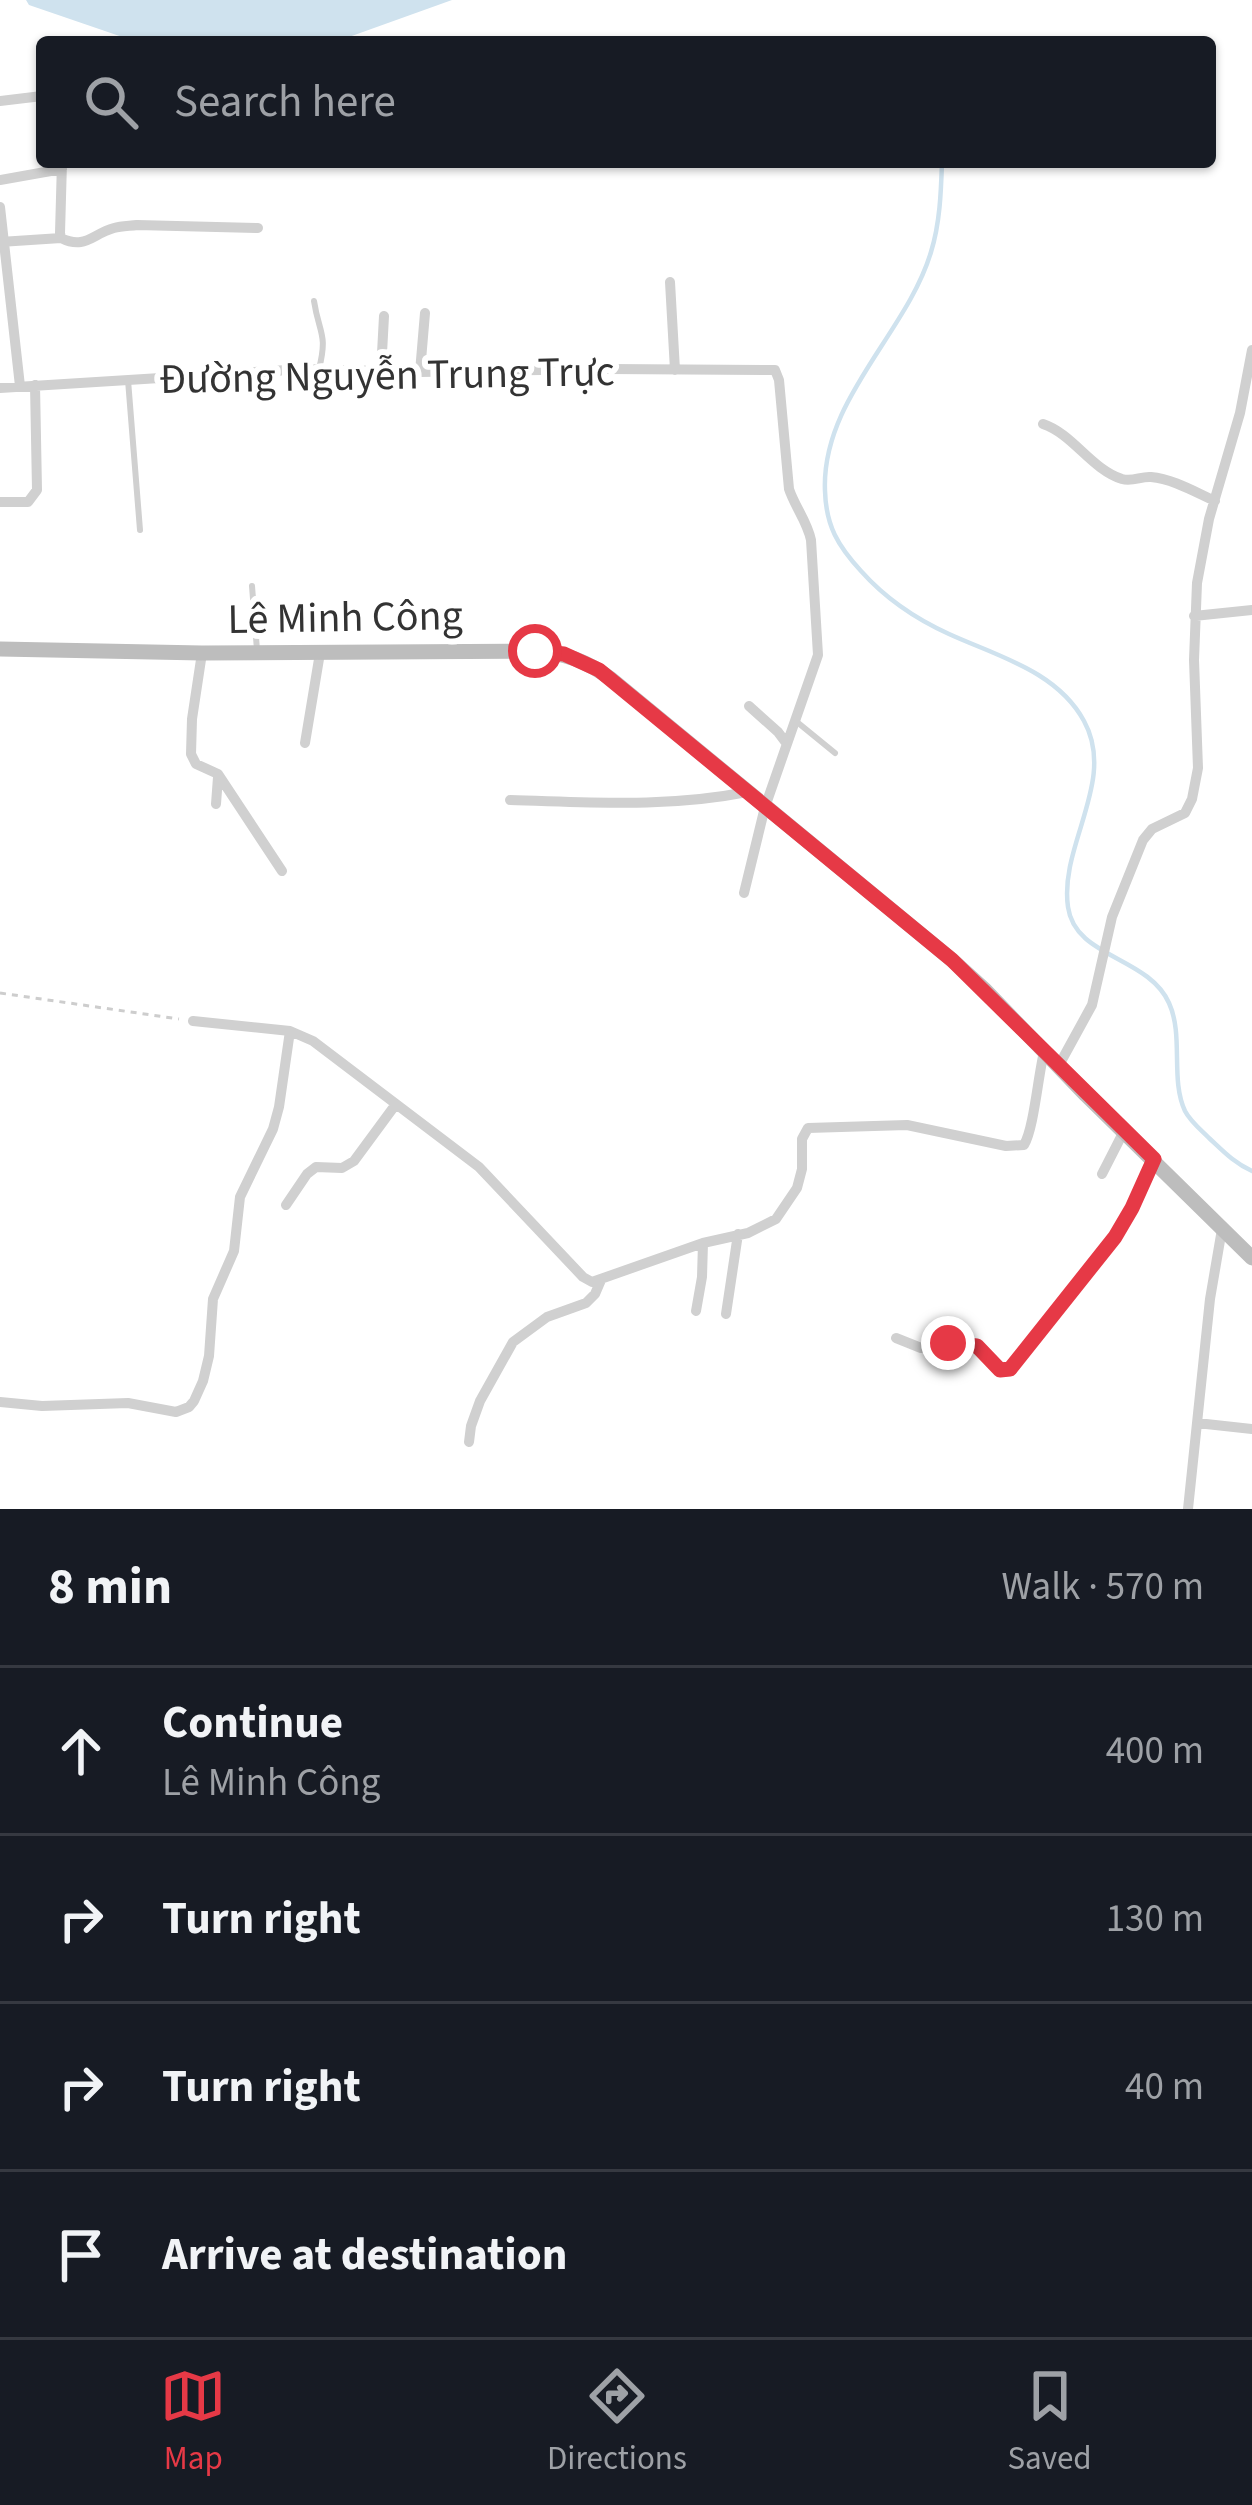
<!DOCTYPE html>
<html lang="en">
<head>
<meta charset="utf-8">
<style>
	body { margin:0; font-family:"Source Sans 3",sans-serif; background:#242831; color:#f1f3f6 }
	.stop { position:absolute; width:36px; height:36px; margin:-27px; border:9px solid #e63946; border-radius:50%; background:#fff }
	.stop.end { background:#e63946; border-color:#fff; box-shadow:0 3px 12px #0008 }
	.list { margin:0; padding:0; list-style:none }
	h2 { display:flex; justify-content:space-between; align-items:center; height:156px; margin:0; padding:0 48px; font-size:51px }
	h2 small { font-size:39px; font-weight:400; color:#9ea1a6 }
	.list li { display:grid; grid-template-columns:78px 1fr auto; gap:36px; align-items:center; box-sizing:border-box; height:168px; padding:0 48px; border-top:3px solid #363941 }
	.list b { display:block; font-size:45px; white-space:nowrap }
	.list p { margin:0; font-size:39px; white-space:nowrap; color:#9ea1a6 }
	.list em { font-size:39px; font-style:normal; color:#9ea1a6 }
	.icon { flex:none; width:66px; height:66px; fill:none; stroke:currentColor; stroke-width:2; stroke-linecap:round; stroke-linejoin:round }
	.map { position:relative; flex:none; width:1252px; height:1509px; overflow:hidden }
	.search { position:absolute; background:#171b24; box-shadow:0 3px 9px #0004; left:36px; right:36px; top:36px; height:132px; display:flex; align-items:center; gap:30px; box-sizing:border-box; padding:0 42px; border-radius:12px; color:#9ea1a6; font-size:45px }
	.sheet { height:828px; background:#171b24 }
	nav { display:flex; justify-content:space-around; align-items:center; box-sizing:border-box; height:168px; border-top:3px solid #363941; background:#171b24; font-size:33px; color:#9ea1a6 }
	nav a { display:grid; justify-items:center; gap:6px }
	nav .on { color:#e63946 }
	.map>svg:first-child { display:block }
	.water { fill:#cfe2ee }
	.lines { fill:none; stroke-linecap:round; stroke-linejoin:round }
	.stream { stroke:#cfe2ee; stroke-width:4.5 }
	.path { stroke:#cdcdcd; stroke-width:3; stroke-dasharray:6 6; stroke-linecap:butt }
	.lane { stroke:#d0d0d0; stroke-width:6 }
	.street { stroke:#d0d0d0; stroke-width:10 }
	.secondary { stroke:#bdbdbd; stroke-width:15 }
	.route { stroke:#e63946; stroke-width:15 }
	.labels { text-anchor:middle; stroke-width:12; stroke-linejoin:round; paint-order:stroke }
	.street-label { font-size:42px; fill:#333; stroke:#fff }
</style>
</head>
<body>
<div class="map">
<svg width="1252" height="1509" viewBox="0 0 1252 1509">
	<rect width="100%" height="100%" fill="#fff"/>
	<path class="water" d="M26,0H452L335,42H137L29,5Z"/>
	<g class="lines">
		<path class="stream" d="M942,162C941,192 940,223 931,252C907,333 821,400 825,491C826,526 838,546 861,571C885,598 916,619 949,634C997,656 1057,671 1084,721C1117,781 1059,845 1068,907C1075,958 1148,956 1169,1003C1184,1036 1170,1079 1185,1111C1190,1121 1201,1130 1209,1138C1223,1151 1234,1163 1252,1171"/>
		<path class="path" d="M0,993L179,1019"/>
		<path class="lane" d="M314,301C319,334 328,333 319,369
			M128,380L140,530
			M252,586L257,650
			M797,722L835,753"/>
		<path class="street" d="M0,101L42,96
			M62,162L60,233L61,238C85,250 92,234 114,228C121,226 130,226 137,225L258,228
			M0,180L62,169
			M0,207L20,386
			M0,242L61,238
			M670,282L675,370
			M381,372L384,316
			M420,372L425,313
			M0,388L304,369L420,372L608,369L775,370L779,380L789,489C795,507 807,521 811,540L818,655L765,807L744,893
			M1043,424C1073,434 1091,469 1122,479C1133,482 1141,476 1151,477C1173,479 1195,492 1215,501
			M0,502H28L37,490L35,385
			M1194,616L1252,610
			M202,653L192,719L191,754L196,764L218,774L282,871
			M749,706L778,732L787,744
			M305,743L320,653
			M510,800C590,802 667,808 747,792
			M216,804L218,777
			M193,1021L290,1031L313,1041L479,1167L583,1277L592,1282L703,1243L748,1233L776,1219L797,1188L802,1169V1139L808,1128L907,1125L1006,1146L1024,1145C1034,1128 1038,1076 1044,1052
			M1058,1067L1092,1005L1112,917L1143,840L1152,829L1185,813L1192,799L1198,768L1194,660L1197,583L1209,519L1240,413L1252,350
			M1102,1174L1124,1131
			M286,1205L307,1174L316,1167L342,1168L354,1161L396,1104
			M696,1311L702,1277L703,1243
			M726,1314L738,1234
			M896,1338L921,1348L948,1343L973,1344L982,1349L1000,1370L1010,1369L1115,1237L1132,1208L1154,1159
			M0,1402L42,1406L128,1403L176,1412L189,1407L194,1401L203,1381L209,1356L213,1299L234,1251L240,1197L273,1129L279,1107L290,1031
			M1197,1423L1252,1429
			M469,1442L471,1426L480,1401L513,1342L547,1317L586,1303L595,1294L601,1280
			M1188,1509L1210,1299L1222,1229"/>
		<path class="secondary" d="M0,649L202,653L535,651C565,653 587,661 611,679L952,960L984,989L1086,1095L1252,1258"/>
	</g>
	<g class="lines">
		<path class="route" d="M535,651L564,654L599,670L952,960L1154,1159L1132,1208L1115,1237L1010,1369L1000,1370L977,1346L948,1343"/>
	</g>
	<g class="labels">
		<g class="street-label">
			<text transform="translate(387 374) rotate(-1)" y="15">Đường Nguyễn Trung Trực</text>
			<text transform="translate(345 616) rotate(-1)" y="15">Lê Minh Công</text>
		</g>
	</g>
</svg>
<div class="stop" style="left:535px;top:651px"></div>
<div class="stop end" style="left:948px;top:1343px"></div>
<div class="search"><svg class="icon" aria-label="search" viewBox="0 0 24 24"><circle cx="10" cy="10" r="6"/><path d="M15 15l6 6"/></svg>Search here</div>
</div>
<section class="sheet">
<h2>8 min<small>Walk · 570 m</small></h2>
<ul class="list">
<li><svg class="icon" aria-label="ahead" viewBox="0 0 24 24"><path d="M12 20V5M6 11l6-6 6 6"/></svg><div><b>Continue</b><p>Lê Minh Công</p></div><em>400 m</em></li>
<li><svg class="icon" aria-label="right" viewBox="0 0 24 24"><path d="M7 20v-9h11M14 6l5 5-5 5"/></svg><div><b>Turn right</b></div><em>130 m</em></li>
<li><svg class="icon" aria-label="right" viewBox="0 0 24 24"><path d="M7 20v-9h11M14 6l5 5-5 5"/></svg><div><b>Turn right</b></div><em>40 m</em></li>
<li><svg class="icon" aria-label="arrive" viewBox="0 0 24 24"><path d="M6 21V4h12l-3 4 3 4H6"/></svg><div><b>Arrive at destination</b></div></li>
</ul>
</section>
<nav>
<a class="on"><svg class="icon" aria-label="map" viewBox="0 0 24 24"><path d="M3 6l6-2 6 2 6-2v14l-6 2-6-2-6 2zM9 4v14M15 6v14"/></svg>Map</a>
<a><svg class="icon" aria-label="directions" viewBox="0 0 24 24"><path d="M12 3l9 9-9 9-9-9zM9 14v-3h6M13 9l2 2-2 2"/></svg>Directions</a>
<a><svg class="icon" aria-label="saved" viewBox="0 0 24 24"><path d="M7 4h10v16l-5-4-5 4z"/></svg>Saved</a>
</nav>
</body>
</html>
